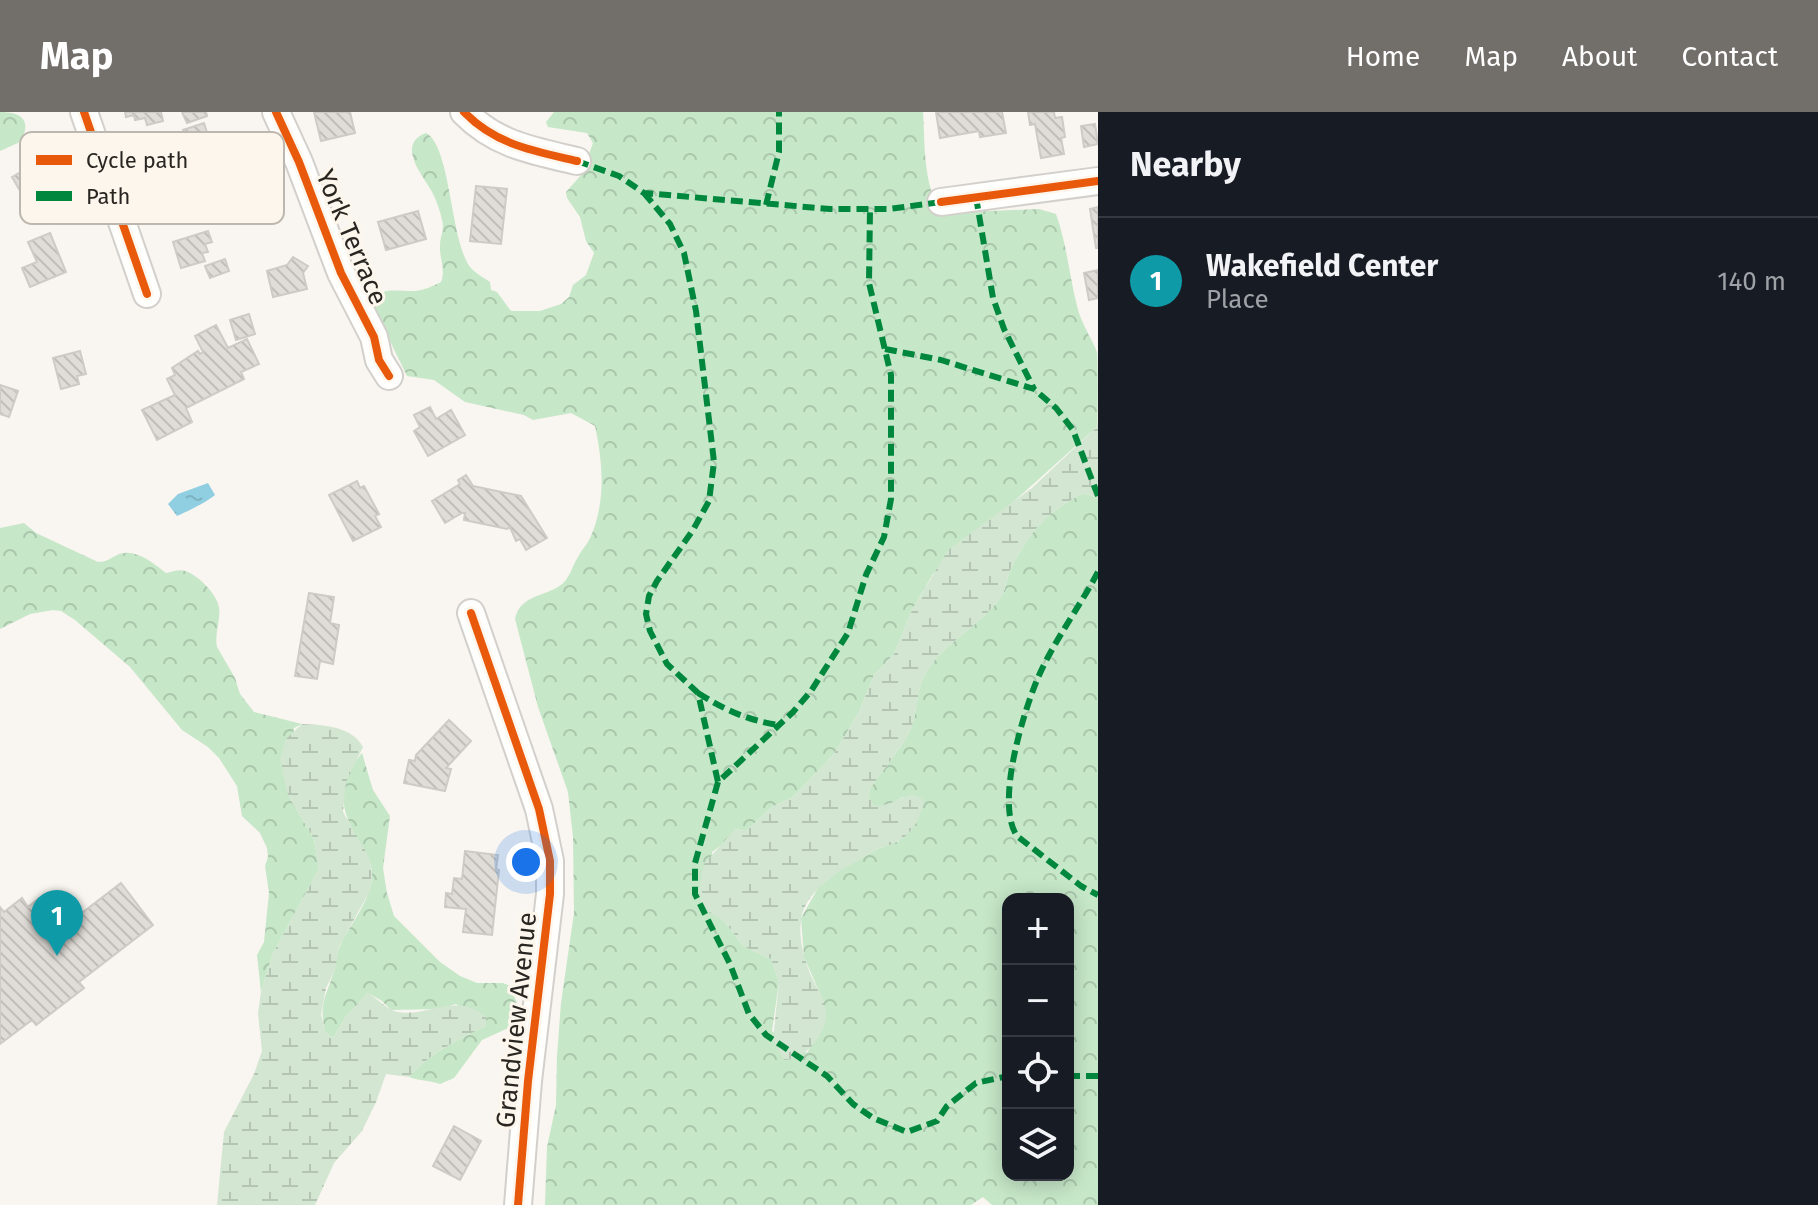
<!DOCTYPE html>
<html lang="en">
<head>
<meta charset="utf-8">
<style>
	body { margin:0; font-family:"Fira Sans",sans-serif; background:#20242c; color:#f1f3f6 }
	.controls { position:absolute; right:24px; bottom:24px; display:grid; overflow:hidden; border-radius:16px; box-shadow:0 4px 20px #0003 }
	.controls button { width:72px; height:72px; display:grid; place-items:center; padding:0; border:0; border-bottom:2px solid #363941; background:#171b24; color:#f1f3f6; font:40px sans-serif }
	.you { position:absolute; left:526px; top:750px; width:28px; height:28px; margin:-20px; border:6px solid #fff; border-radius:50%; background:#1a73e8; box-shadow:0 0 0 12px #1a73e833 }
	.badge { display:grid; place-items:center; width:52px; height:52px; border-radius:50%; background:#726e6a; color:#fff; font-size:26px; font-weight:700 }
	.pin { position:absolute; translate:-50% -66px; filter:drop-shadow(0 2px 4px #0008) }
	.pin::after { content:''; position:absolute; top:42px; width:28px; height:24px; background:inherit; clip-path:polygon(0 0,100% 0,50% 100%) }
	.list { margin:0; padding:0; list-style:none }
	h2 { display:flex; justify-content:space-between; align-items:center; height:104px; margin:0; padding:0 32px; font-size:34px }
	h2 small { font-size:26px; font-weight:400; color:#9ea1a6 }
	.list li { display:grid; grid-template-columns:52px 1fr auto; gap:24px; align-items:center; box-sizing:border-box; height:128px; padding:0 32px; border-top:2px solid #363941 }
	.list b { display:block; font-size:30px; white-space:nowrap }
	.list p { margin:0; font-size:26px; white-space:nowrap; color:#9ea1a6 }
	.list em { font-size:26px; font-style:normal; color:#9ea1a6 }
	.icon { flex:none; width:44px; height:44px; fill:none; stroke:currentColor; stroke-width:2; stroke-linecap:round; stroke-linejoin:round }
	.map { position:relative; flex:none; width:1098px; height:1093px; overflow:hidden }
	header { display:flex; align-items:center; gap:48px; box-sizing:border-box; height:112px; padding:0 40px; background:#726e6a; color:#fff }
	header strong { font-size:38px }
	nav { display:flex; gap:44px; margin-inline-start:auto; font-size:28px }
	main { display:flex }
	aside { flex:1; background:#171b24 }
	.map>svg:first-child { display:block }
	.forest { fill:url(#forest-crowns); fill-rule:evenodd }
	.wetland { fill:url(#wetland-marsh) }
	.water { fill:url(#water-ripples) }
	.building { fill:url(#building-back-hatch); stroke:#cecbc6; stroke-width:2 }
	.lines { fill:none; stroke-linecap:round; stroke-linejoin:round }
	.minor-casing { stroke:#d3d0cc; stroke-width:30 }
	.minor { stroke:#fefefd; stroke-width:26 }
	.quiet { stroke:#00873e; stroke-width:6; stroke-dasharray:12 6; stroke-linecap:butt }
	.cycleway-casing { stroke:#fdf6ec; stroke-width:13 }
	.cycleway { stroke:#e8590c; stroke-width:8 }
	.labels { text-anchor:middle; stroke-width:6; stroke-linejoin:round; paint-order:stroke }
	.street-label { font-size:26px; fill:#292622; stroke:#fdf6ec }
	.key { fill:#fdf6ec; stroke:#bdb8af; stroke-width:2 }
	.key-label { font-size:22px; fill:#292622 }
</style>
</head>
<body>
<header>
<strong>Map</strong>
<nav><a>Home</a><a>Map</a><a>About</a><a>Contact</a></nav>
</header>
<main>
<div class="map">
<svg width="1098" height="1093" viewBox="0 0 1098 1093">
	<defs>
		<pattern id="forest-crowns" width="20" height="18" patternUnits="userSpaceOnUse" patternTransform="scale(2)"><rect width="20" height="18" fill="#c6e7c8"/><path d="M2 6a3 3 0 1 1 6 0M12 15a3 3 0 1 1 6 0" fill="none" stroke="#aac6ac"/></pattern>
		<pattern id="wetland-marsh" width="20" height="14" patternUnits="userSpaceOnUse" patternTransform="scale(2)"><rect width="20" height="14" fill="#d2e6d1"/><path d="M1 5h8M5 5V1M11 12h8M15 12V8" fill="none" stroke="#b4c5b3"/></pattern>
		<pattern id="water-ripples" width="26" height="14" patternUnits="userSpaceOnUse" patternTransform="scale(2)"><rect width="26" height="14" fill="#90cfe1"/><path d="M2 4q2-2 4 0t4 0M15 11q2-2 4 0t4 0" fill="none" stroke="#7cb2c1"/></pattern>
		<pattern id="building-back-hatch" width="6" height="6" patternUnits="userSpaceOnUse" patternTransform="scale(2)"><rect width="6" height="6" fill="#e0ddd8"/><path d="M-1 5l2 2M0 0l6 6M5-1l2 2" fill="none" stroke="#c0beb9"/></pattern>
	</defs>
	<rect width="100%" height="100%" fill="#f9f5f0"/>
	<path class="forest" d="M0,0C21,0 33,8 20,30L0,39Z
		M554,0H923C925,32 923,75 942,101L1039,97L1056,102C1067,133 1069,162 1077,194C1081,211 1090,223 1097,240C1098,250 1098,302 1097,315L933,462L912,498L894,542L874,563L859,600L834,642L793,685L772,695L746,719L735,717L727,729L712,740L716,803L725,810L743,834L771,847L779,870L772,919L807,941L823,913L826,902L822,886L804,845L801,806L818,776L837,760L877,737L899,729L903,685C893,691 885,696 874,694L868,684L870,677C881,660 904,633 911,616C918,598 916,579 925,562C944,529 982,514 1002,483C1007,474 1007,463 1012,454C1032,417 1046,400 1084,381L1098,386V1093H992L983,1085L971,1093H545L547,1035L556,993L557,944L561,891L574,801L573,725L568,680L538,595L515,507C520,484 541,485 558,475C570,468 571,456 578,445C582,437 588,432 591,424C606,389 603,351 595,314L571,301L533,308L524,303L465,290L434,268L407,264L370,188C384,174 398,180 415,179C425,178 433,174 441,170C446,158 439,145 440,133C440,124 445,117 442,108C440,98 436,87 431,78C422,63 396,32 426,21C451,34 450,127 470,155C475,161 483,165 490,170L491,178L497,180L511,199H540L561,192L569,185L573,173L586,163L594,141L586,129L580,105L567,86L566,80L582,62L593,31L587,21L548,15L546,10ZM1008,787H1068V1063H1008Z
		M24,411L36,421L98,450C107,450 109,447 117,443C134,435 153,451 166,461C172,460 179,457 185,459C197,462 218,483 219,496C221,509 214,521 217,535L235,566L240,582L254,600L302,612L294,616L287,681L314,727L319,757L273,841L261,880L257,843L264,830L269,781L265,754L268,745L267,736L260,721L242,704L237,674L219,646L208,635L182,618L130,555L75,508L61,499L53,498L30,502L0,517V416Z
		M362,641L373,678L390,704L383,756L387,781L394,804L440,850L460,864L477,871H503L510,874L519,896L517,912L482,928L454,966L440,972C428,968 420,969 409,965C430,941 457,928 486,914L456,892L439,897L391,898L382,889L368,881L345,906L333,926L325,920C318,888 328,883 335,855C337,847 337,839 341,831C352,810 370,789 372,765C373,752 366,741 360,731C339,697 336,673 362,641Z"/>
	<path class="wetland" d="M1098,306V386L1084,381C1046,400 1032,417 1012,454C1007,463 1007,474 1002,483C982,514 944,529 925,562C916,579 918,599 911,616C904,633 881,660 870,677L868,684L874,693C891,698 911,672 924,689C921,705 913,721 898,729C891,734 882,734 875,738C850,753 805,775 801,808C798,828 805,850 813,868C818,878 826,890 826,902C826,923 805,948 784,948L773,928L779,870L771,847L743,834L725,810L702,796L699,777L704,752L735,717L746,719L772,695L793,685L834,642L859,600L874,563L894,542L912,498L948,438L1032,376L1097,315Z
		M302,612C323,613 352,614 363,635L346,670L343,700L369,745L372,761L370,779L339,834L335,858L326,876L321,902L325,920L333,926L345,906L368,881C376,886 386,896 394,899C424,908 456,878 486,905V914C457,928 430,941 409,965L386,962L376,990L362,1019L334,1051L315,1093H217L224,1020L254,962L262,939L258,901L261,880L273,841L319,757L314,727L287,681L280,647L285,628Z"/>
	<path class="water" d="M208,371L215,383C207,390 186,400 177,404L168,392L178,382Z"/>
	<path class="building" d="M125,0H161L163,9L147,13L145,6L135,8L134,3L126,5Z
		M182,0H206L207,4L187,11Z
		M314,0H350L355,21L321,29Z
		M936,0H1002L1006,21L980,25L979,19L940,26Z
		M1028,0H1054L1055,6L1062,5L1065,25L1061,26L1064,42L1041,46L1035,12L1030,13Z
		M204,11L210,30L189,37L183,18Z
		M1095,12L1098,32L1084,35L1081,14Z
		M38,50L52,74L26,89L12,65Z
		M476,74L507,77L501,132L470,129Z
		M1098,95V136H1096L1090,97Z
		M418,99L426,127L386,138L378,110Z
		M208,119L212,130L205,132L208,140L202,141L205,149L181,156L173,130Z
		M50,121L66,160L30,175L22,156L37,150L28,130Z
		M293,145L308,154L303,161L307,177L273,185L267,159L287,153Z
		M225,147L229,159L210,166L205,154Z
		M1098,158V186L1089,188L1084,161Z
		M249,202L255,222L236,228L230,208Z
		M216,213L228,236L247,227L259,252L241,260L244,267L186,296L192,310L157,328L142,298L175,283L167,267L175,263L172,256L198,239L200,242L203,240L195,224Z
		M80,239L86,262L77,264L79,272L61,277L53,246Z
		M0,273L18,279L9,305L0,302Z
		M430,295L436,307L451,298L465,323L428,344L414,319L420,315L414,303Z
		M466,363L473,374L521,384L547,426L526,438L520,427L516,429L510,415L507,417L464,408L465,401H462L445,411L432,389L460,372L458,368Z
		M357,369L360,376L364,374L379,402L375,404L381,415L353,429L329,383Z
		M309,481L334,485L330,511L339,513L333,552L320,549L317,567L295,564Z
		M449,608L471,629L446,656L451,657L445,679L404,671L409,648L415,649L416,643Z
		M465,739L498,743L496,757L499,758L492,823L463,820L466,797L445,795L446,781L452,782L454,766L462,767Z
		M121,771L153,813L79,870L84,876L36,913L32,908L0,932V795L4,800L22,786L28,795L38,787L61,817Z
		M454,1014L481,1029L460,1068L433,1054Z"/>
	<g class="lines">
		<defs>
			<path id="minor" d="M84,0L147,182
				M276,0L299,50L341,161L374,225L379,248L389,264
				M464,0C496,33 534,39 577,49
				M941,90L1098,69
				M471,501L539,697L550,749V782L528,969L518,1093"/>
		</defs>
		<use href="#minor" class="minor-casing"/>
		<use href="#minor" class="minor"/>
		<path class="quiet" d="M577,49L619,64L644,81L830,97H889L941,90
			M644,81L670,112L684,141L696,199L714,350L709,389L693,418L657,469L649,484L646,502L650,519L667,552L698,581L718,670L793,600L811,579L848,521L866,463L884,425L891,387V263L869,171L870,97
			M976,85L993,186L1004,217L1034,277
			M766,93L779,40V0
			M885,237L941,248L1034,277L1056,296L1073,318L1098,384
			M1098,460C1079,496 1053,530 1037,568C1023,602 995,692 1017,724L1081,774L1098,783
			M698,581C725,598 747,608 778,613
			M718,670L695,751V782L730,852L749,902L766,923L827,964L853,992L873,1006L907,1020L937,1009L947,994L976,971L1008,964
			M1068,964H1098"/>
		<defs>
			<path id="cycleway" d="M84,0L147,182
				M276,0L299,50L341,161L374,225L379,248L389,264
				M464,0C496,33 534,39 577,49
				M941,90L1098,69
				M471,501L539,697L550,749V782L528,969L518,1093"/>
		</defs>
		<use href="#cycleway" class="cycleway-casing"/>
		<use href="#cycleway" class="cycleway"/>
	</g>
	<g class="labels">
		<g class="street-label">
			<text transform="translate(352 125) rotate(67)" y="9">York Terrace</text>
			<text transform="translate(516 908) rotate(-84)" y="9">Grandview Avenue</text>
		</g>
	</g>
	<rect x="20" y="20" width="264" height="92" rx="12" class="key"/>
	<rect x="36" y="43" width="36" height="10" fill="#e8590c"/>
	<rect x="36" y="79" width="36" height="10" fill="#00873e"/>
	<g class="key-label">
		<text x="86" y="56">Cycle path</text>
		<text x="86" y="92">Path</text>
	</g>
</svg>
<div class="controls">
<button>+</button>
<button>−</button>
<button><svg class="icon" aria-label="locate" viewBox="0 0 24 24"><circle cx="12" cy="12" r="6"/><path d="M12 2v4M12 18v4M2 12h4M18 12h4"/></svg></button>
<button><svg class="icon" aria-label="layers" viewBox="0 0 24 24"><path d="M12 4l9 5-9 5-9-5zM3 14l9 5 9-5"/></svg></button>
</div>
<div class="you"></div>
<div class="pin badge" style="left:57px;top:844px;background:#0f9aa8">1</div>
</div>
<aside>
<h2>Nearby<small></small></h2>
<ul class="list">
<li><span class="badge" style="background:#0f9aa8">1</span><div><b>Wakefield Center</b><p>Place</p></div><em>140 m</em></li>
</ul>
</aside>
</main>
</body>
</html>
